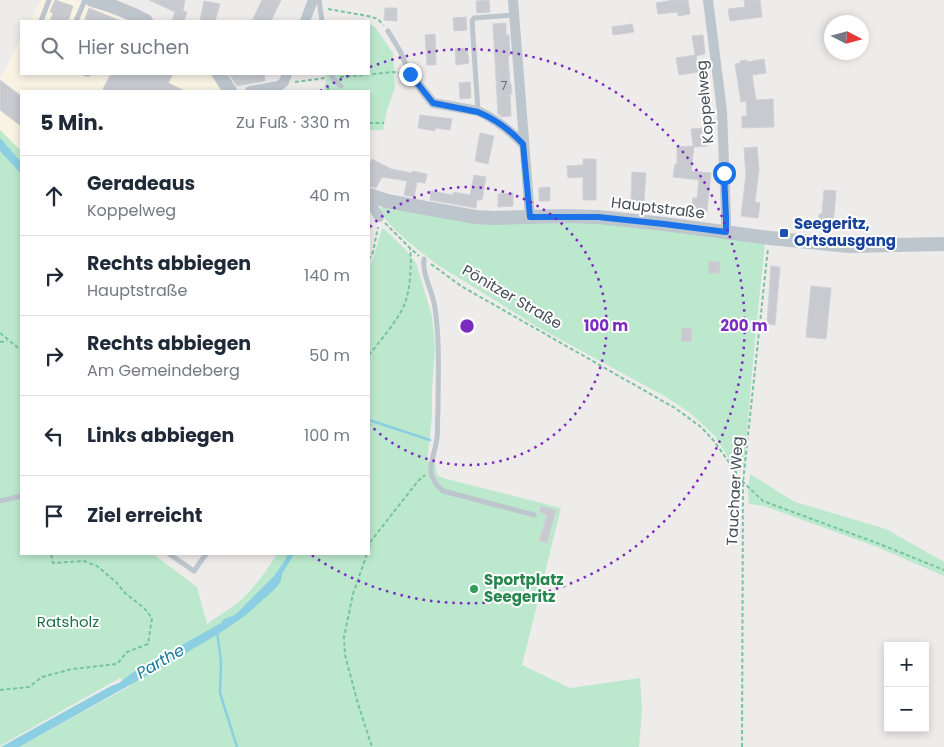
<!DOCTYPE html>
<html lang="de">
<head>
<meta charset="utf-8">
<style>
	body { margin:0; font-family:Poppins,sans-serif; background:#f6f6f7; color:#1f2937 }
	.controls { position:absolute; right:15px; bottom:15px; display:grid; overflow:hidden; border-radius:0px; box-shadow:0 2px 8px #0003 }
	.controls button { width:45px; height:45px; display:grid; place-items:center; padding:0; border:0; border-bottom:1px solid #e0e1e3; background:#fff; color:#1f2937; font:25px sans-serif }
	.compass { position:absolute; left:824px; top:15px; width:45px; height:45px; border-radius:50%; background:#fff; box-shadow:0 2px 8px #0003; rotate:96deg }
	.stop { position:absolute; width:15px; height:15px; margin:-11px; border:4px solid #1a73e8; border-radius:50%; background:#fff }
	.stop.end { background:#1a73e8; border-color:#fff; box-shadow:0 1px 5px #0008 }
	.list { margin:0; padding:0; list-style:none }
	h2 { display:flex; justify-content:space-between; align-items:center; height:65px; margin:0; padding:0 20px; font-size:21px }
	h2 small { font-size:16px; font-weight:400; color:#747a83 }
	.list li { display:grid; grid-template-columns:32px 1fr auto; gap:15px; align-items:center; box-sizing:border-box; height:80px; padding:0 20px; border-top:1px solid #e0e1e3 }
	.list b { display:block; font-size:19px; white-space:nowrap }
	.list p { margin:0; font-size:16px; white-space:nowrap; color:#747a83 }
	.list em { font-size:16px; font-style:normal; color:#747a83 }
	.icon { flex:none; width:28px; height:28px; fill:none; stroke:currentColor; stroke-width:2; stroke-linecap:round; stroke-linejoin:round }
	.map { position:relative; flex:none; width:944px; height:747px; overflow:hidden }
	.search { position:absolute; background:#fff; box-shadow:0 2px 8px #0003; left:20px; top:20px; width:350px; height:55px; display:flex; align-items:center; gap:12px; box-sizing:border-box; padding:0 18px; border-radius:0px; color:#747a83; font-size:19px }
	.panel { position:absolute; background:#fff; box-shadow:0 2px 8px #0003; left:20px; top:90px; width:350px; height:465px; border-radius:0px }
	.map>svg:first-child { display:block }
	.commercial { fill:#f9f3e4 }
	.green { fill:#bce9ce }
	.water { fill:#8ccfe3 }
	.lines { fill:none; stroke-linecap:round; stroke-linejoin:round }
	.stream { stroke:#8ccfe3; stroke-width:2.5 }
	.building { fill:#c8cad0; stroke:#cfd1d6 }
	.path { stroke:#77c4a0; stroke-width:2; stroke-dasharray:4 2.5; stroke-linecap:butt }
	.service { stroke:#bdc5cd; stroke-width:5 }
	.minor { stroke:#bdc5cd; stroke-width:10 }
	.tertiary { stroke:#bdc5cd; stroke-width:14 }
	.route { stroke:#1a73e8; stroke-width:6 }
	.ring { fill:none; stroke:#7b2cbf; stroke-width:2.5; stroke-dasharray:2.5 5 }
	.transit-dot { fill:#1a4fb4; stroke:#fff; stroke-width:2 }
	.leisure-dot { fill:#2e9e5b; stroke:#fff; stroke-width:2 }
	.labels { text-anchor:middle; stroke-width:4; stroke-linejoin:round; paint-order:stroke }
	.number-label { font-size:12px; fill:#666d75 }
	.street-label { font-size:15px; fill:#454e57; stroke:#fff }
	.transit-label { font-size:15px; font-weight:bold; fill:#164399; stroke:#fff; text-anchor:start }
	.leisure-label { font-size:15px; font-weight:bold; fill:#27864d; stroke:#fff; text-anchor:start }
	.park-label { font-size:15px; fill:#1e7049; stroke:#fff }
	.water-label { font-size:16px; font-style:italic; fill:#187997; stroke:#fff }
	.centre { fill:#7b2cbf; stroke:#fff; stroke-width:2.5 }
	.ring-label { font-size:15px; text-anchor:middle; font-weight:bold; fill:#7b2cbf; stroke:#fff; stroke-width:4; stroke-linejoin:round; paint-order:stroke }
</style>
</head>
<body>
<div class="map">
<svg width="944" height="747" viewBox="0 0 944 747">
	<rect width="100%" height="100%" fill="#eeebeb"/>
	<path class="commercial" d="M41,0H71L90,5L128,21H30Z
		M21,38V74H209L223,91H21V151L0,130V79Z"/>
	<path class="green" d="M369,24L375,27L393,53L395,88L387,110L383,130H369V91H323L327,78L324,74H369Z
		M0,130L21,151V554H153L197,587L207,624C216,617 227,611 237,603C253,590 266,572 277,554H369V267C376,255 377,242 382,229H384L404,248L416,263L432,316L435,348L432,389V417L427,461H435L437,475L443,478L561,508L522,665L570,688L640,678L642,710L639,747H19L130,686L120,678L0,746Z
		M383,206L591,221L765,243L753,361L744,467L741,470H736L715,436L690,413L666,397L536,326L438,265C422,253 389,228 379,210Z
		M750,474L795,502L886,529L944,562V576L877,547L764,506L749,504L748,494Z"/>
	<path class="water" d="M0,138L21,162V174L0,151Z
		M288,554H294L287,566L283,572L280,583L275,589L246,615L220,633L162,667L19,747H1L71,708L111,686L119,683L132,673L221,623L224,619L235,615L274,576L284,562Z"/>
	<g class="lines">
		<path class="stream" d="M369,420L430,440
			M217,631L221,661L220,693L237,747"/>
	</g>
	<path class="building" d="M55,0L73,6L68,21H50L53,13L50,12Z
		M149,0H185L183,11L187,12L184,21H172L175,12Z
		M262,0H281L271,21H252Z
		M489,0L490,12L477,13L476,1Z
		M674,0H688L690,14L678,16V12L658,14L656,3Z
		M744,0H760L762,17L730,21L728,9L745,7Z
		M204,1L220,4L215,21H200Z
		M89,8L121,21H90L85,19Z
		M385,8H397V21L384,20Z
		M466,17L467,30L454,31L453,18Z
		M506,23V35H509L510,56H508L510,84H511L512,94H510L511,116L502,117L498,114L493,24Z
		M632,24L634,32L613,35L612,27Z
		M435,34L436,65H427L425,35Z
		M703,35L705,54L696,56L699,72L679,75L676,58L695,55L692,36Z
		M467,48L469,63L456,65L455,49Z
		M764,59L766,73L752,75L756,100L773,99L774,127L742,128V116H747L746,101L741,102L735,64L740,63V61L747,60V62Z
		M111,74H173L168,83L185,91H108L103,89Z
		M229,74H247V76L264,74L265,81L237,86Z
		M0,80L21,96V126L0,110Z
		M470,82L471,98L460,99L459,83Z
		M420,115L452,119L450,130L435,128V131L418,128Z
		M706,128L707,146L694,147L691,171L711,173L707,211L696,210V206L692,205L693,198H697L699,180L673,177L675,164H677V147L693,146L691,129Z
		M480,133L494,136L488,164L475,161Z
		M757,147L759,169L755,202L760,203L758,218L741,216L746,175L744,148Z
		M372,159L391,169L412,173V171L427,174L425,183L417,182L414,197L404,195L407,181L382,177L376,188L369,186V166Z
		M583,159H596V200H583V177L568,178L567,166L583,165Z
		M632,172L646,173L644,201L631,200Z
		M474,175L486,177L482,200H477L476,208L430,200L431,191L453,195V192L470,195Z
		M550,187V201H539V188Z
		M824,190L836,191L833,225L821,224V221H819V214H822Z
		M513,193V206L498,207V194Z
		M709,261L720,262V273H708Z
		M771,266L780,267L775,325L767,324Z
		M811,286L831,288L826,339L806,337Z
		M682,328H692L691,342L681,341Z
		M541,506L556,510L547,543L539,541L547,515L539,512Z"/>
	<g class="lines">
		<path class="path" d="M328,9L368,16L378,19L383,25
			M340,77L394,72L400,73
			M295,82L325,78
			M327,91L330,86
			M369,123H384
			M385,223L410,248L419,256
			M369,260L373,252L378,227
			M431,264L461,286L675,408L701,427L714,441L743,482L763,501L877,543L944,570
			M0,333L21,350
			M0,342L7,341
			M369,355C380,341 399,319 405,303C410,290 412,263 410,248
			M369,549L371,541L418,481L425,475
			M367,554L353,594L344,637L345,655L358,704L372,747
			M0,690L29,687L42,677L72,669L117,664L127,652L148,644L152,618L144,608L125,593L116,582L97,566L84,561L53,563L51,554
			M742,747L743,482L768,248"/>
		<path class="service" d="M319,0L322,21
			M41,21L49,0
			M76,21L85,0
			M388,31L400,51L410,74
			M86,74H88
			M331,74L334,80L341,86
			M478,111L472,21L474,18L514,15
			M424,259C422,276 433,291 435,308C440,342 438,377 438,411C437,420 438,430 437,438C434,461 422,473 443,491L534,515
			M0,501L21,496
			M169,554L194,571L206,554"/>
		<path class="minor" d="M513,0L530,217
			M708,0L722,111L726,218V232
			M305,21L313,0
			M410,74L433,103L478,111C495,119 511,131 523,144
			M250,91L279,86L284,82L287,74
			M373,197V207L379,217"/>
		<path class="tertiary" d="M92,0C111,5 129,12 146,21
			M219,74L230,91
			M369,195L387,201L475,217L493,218L565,216L598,217L664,224L770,238L849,246L944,244"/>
	</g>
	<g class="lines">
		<path class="route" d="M410,74L433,103L478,112C495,119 511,131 523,144L530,217H598L664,224L726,232V218L724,173"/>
	</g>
	<g class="ring">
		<path d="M370 227A139 139 0 1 1 370 425"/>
		<path d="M320 91A277 277 0 0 1 352 74M370 67A277 277 0 1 1 310 554"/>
	</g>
	<rect class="transit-dot" x="779" y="228" width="10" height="10" rx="2.5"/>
	<circle class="leisure-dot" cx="474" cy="589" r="5"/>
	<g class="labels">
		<g class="number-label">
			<text x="504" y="90">7</text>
		</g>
		<g class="street-label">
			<text transform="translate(705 102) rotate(-95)" y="5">Koppelweg</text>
			<text transform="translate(658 208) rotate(7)" y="5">Hauptstraße</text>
			<text transform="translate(512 297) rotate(30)" y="5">Pönitzer Straße</text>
			<text transform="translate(735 491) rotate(-87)" y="5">Tauchaer Weg</text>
		</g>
		<g class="transit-label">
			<text x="794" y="229">Seegeritz,<tspan x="794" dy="17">Ortsausgang</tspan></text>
		</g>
		<g class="leisure-label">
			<text x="484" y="585">Sportplatz<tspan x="484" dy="17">Seegeritz</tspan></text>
		</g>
		<g class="park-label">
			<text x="68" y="627">Ratsholz</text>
		</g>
		<g class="water-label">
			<text transform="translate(160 661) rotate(-30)" y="6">Parthe</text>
		</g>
	</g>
	<circle cx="467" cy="326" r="8" class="centre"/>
	<g class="ring-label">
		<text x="606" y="331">100 m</text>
		<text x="744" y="331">200 m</text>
	</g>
</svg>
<div class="controls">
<button>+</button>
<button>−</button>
</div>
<svg class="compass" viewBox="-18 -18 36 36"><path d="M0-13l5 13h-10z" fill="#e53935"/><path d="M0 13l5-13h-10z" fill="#747a83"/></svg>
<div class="stop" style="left:724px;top:173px"></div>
<div class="stop end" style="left:410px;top:74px"></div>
<div class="search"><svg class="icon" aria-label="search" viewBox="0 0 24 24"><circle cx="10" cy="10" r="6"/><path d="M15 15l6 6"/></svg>Hier suchen</div>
<section class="panel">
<h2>5 Min.<small>Zu Fuß · 330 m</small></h2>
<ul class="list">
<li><svg class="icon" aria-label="ahead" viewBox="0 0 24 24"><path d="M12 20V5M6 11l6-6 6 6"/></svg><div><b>Geradeaus</b><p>Koppelweg</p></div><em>40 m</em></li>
<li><svg class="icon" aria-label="right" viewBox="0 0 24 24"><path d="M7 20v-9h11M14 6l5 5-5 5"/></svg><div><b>Rechts abbiegen</b><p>Hauptstraße</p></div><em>140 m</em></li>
<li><svg class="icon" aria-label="right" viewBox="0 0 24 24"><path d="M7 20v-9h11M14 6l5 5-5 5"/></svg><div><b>Rechts abbiegen</b><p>Am Gemeindeberg</p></div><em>50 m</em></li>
<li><svg class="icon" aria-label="left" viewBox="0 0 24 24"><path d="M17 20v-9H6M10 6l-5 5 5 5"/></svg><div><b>Links abbiegen</b></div><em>100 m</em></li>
<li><svg class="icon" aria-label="arrive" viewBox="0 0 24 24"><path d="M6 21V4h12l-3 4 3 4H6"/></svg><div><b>Ziel erreicht</b></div></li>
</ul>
</section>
</div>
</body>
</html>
